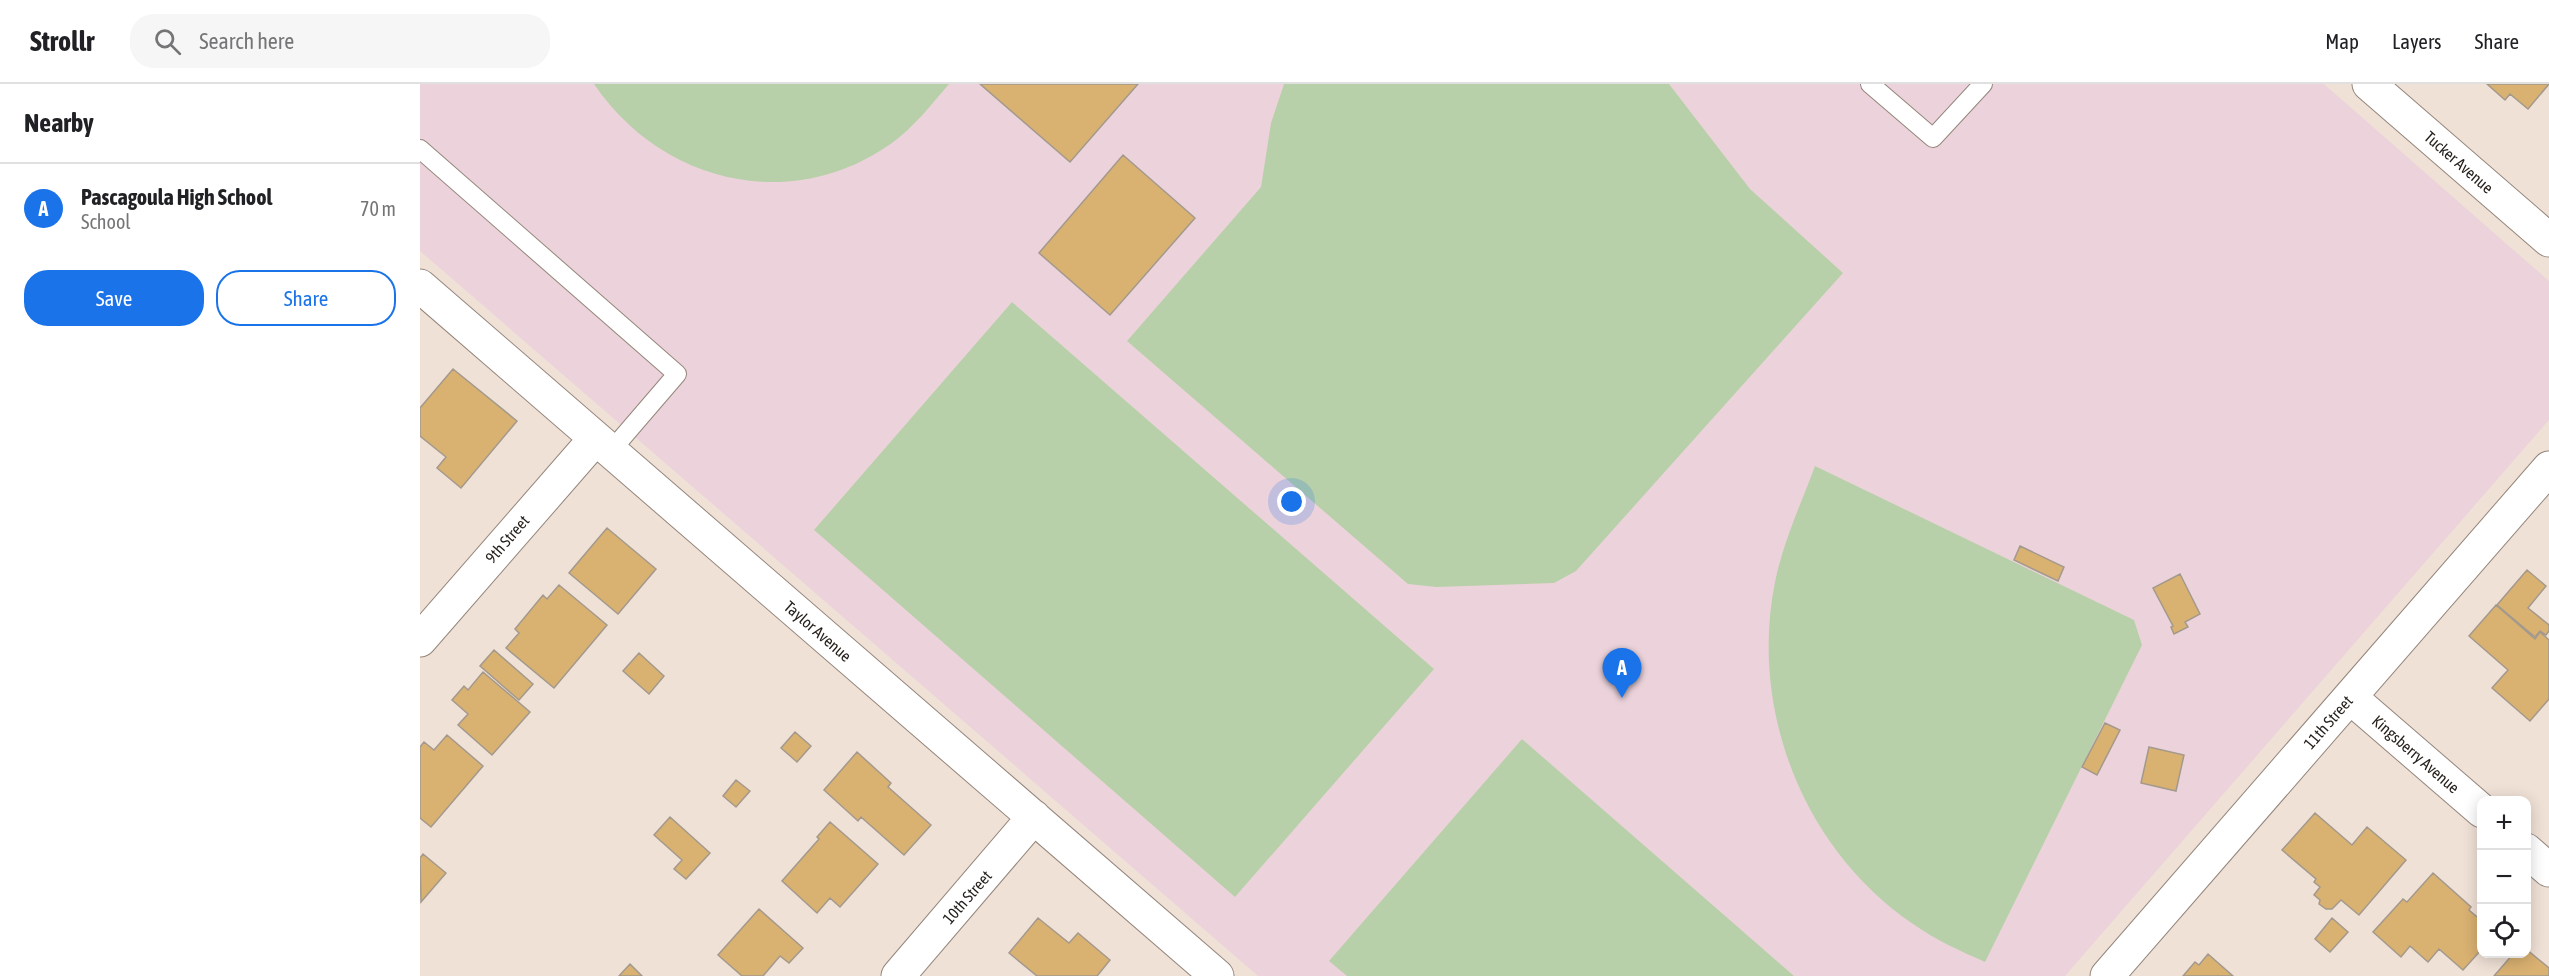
<!DOCTYPE html>
<html lang="en">
<head>
<meta charset="utf-8">
<style>
	body { margin:0; font-family:"Asap Condensed",sans-serif; background:#f6f6f6; color:#202124 }
	.controls { position:absolute; right:18px; bottom:18px; display:grid; overflow:hidden; border-radius:12px; box-shadow:0 3px 15px #0003 }
	.controls button { width:54px; height:54px; display:grid; place-items:center; padding:0; border:0; border-bottom:2px solid #e0e0e0; background:#fff; color:#202124; font:30px sans-serif }
	.you { position:absolute; left:872px; top:418px; width:21px; height:21px; margin:-15px; border:4px solid #fff; border-radius:50%; background:#1a73e8; box-shadow:0 0 0 9px #1a73e833 }
	.badge { display:grid; place-items:center; width:39px; height:39px; border-radius:50%; background:#1a73e8; color:#fff; font-size:20px; font-weight:700 }
	.pin { position:absolute; translate:-50% -50px; filter:drop-shadow(0 2px 3px #0008) }
	.pin::after { content:''; position:absolute; top:32px; width:21px; height:18px; background:inherit; clip-path:polygon(0 0,100% 0,50% 100%) }
	.list { margin:0; padding:0; list-style:none }
	h2 { display:flex; justify-content:space-between; align-items:center; height:78px; margin:0; padding:0 24px; font-size:26px }
	h2 small { font-size:20px; font-weight:400; color:#757577 }
	.list li { display:grid; grid-template-columns:39px 1fr auto; gap:18px; align-items:center; box-sizing:border-box; height:90px; padding:0 24px; border-top:2px solid #e0e0e0 }
	.list b { display:block; font-size:22px; white-space:nowrap }
	.list p { margin:0; font-size:20px; white-space:nowrap; color:#757577 }
	.list em { font-size:20px; font-style:normal; color:#757577 }
	.actions { display:flex; gap:12px; padding:18px 24px }
	.actions a { flex:1; padding:14px 0; border:2px solid #1a73e8; border-radius:24px; text-align:center; font-size:21px; color:#1a73e8 }
	.actions .main { background:#1a73e8; color:#fff }
	.icon { flex:none; width:33px; height:33px; fill:none; stroke:currentColor; stroke-width:2; stroke-linecap:round; stroke-linejoin:round }
	.map { position:relative; flex:none; width:2129px; height:892px; overflow:hidden }
	header { display:flex; align-items:center; gap:36px; box-sizing:border-box; height:84px; padding:0 30px; background:#fff; border-bottom:2px solid #e0e0e0 }
	header strong { font-size:28px }
	nav { display:flex; gap:33px; margin-inline-start:auto; font-size:21px }
	.search { width:420px; height:54px; background:#f6f6f6; display:flex; align-items:center; gap:15px; box-sizing:border-box; padding:0 21px; border-radius:24px; color:#757577; font-size:22px }
	main { display:flex }
	aside { flex:1; background:#fff }
	.map>svg:first-child { display:block }
	.education { fill:#ecd3db }
	.green { fill:#b8d0a9 }
	.building { fill:#d9b171; stroke:#a3998c; stroke-width:1.5 }
	.lines { fill:none; stroke-linecap:round; stroke-linejoin:round }
	.lane-casing { stroke:#94867c; stroke-width:20 }
	.street-casing { stroke:#94867c; stroke-width:35 }
	.lane { stroke:#fff; stroke-width:18 }
	.street { stroke:#fff; stroke-width:33 }
	.labels { text-anchor:middle; stroke-width:5; stroke-linejoin:round; paint-order:stroke }
	.street-label { font-size:16px; fill:#241e1a; stroke:#fff }
</style>
</head>
<body>
<header>
<strong>Strollr</strong>
<div class="search"><svg class="icon" aria-label="search" viewBox="0 0 24 24"><circle cx="10" cy="10" r="6"/><path d="M15 15l6 6"/></svg>Search here</div>
<nav><a>Map</a><a>Layers</a><a>Share</a></nav>
</header>
<main>
<aside>
<h2>Nearby<small></small></h2>
<ul class="list">
<li><span class="badge">A</span><div><b>Pascagoula High School</b><p>School</p></div><em>70 m</em></li>
</ul>
<div class="actions"><a class="main">Save</a><a>Share</a></div>
</aside>
<div class="map">
<svg width="2129" height="892" viewBox="0 0 2129 892">
	<rect width="100%" height="100%" fill="#f0e1d6"/>
	<path class="education" d="M0,0H1904L2129,197V336L1645,892H838L0,167Z"/>
	<path class="green" d="M174,0H529C511,21 494,43 472,59C371,131 241,99 174,0Z
		M864,0H1249L1330,105L1423,189L1156,487L1134,499L1016,503L988,500L707,257L841,103L851,39Z
		M592,218L1014,585L815,813L394,446Z
		M1395,382L1714,536L1722,561L1565,878C1540,867 1516,856 1493,840C1384,766 1329,627 1355,498C1363,458 1381,420 1395,382Z
		M1102,655L1374,892H927L909,877Z"/>
	<path class="building" d="M560,0H718L650,78Z
		M2067,0H2129L2108,25L2090,10L2085,16Z
		M703,71L775,134L690,231L619,169Z
		M33,285L97,337L41,404L17,384L26,373L0,352V324Z
		M187,444L236,485L198,530L149,489Z
		M1600,462L1644,483L1638,497L1594,476Z
		M2107,486L2126,502L2108,524L2129,541V547L2126,551L2120,547L2115,553L2077,521Z
		M1760,490L1780,530L1765,538L1768,543L1754,550L1751,543L1753,542L1733,504Z
		M139,501L187,541L134,604L86,564L99,549L95,545L123,511L127,515Z
		M2076,521L2115,555L2120,548L2129,556V615L2110,637L2072,604L2088,586L2049,552Z
		M74,566L113,600L99,616L60,582Z
		M219,569L244,592L229,610L203,587Z
		M63,588L110,628L72,671L38,641L48,630L32,616L44,602L48,606Z
		M1685,639L1700,646L1677,691L1662,683Z
		M375,648L391,662L377,678L361,664Z
		M27,651L63,682L11,743L0,734V663L4,658L14,666Z
		M1729,663L1764,671L1756,707L1721,699Z
		M437,668L471,699L468,703L511,741L484,771L441,733L438,737L404,706Z
		M316,696L330,707L316,723L303,712Z
		M1895,729L1932,761L1947,743L1986,776L1939,831L1921,816L1912,825H1906L1899,820L1900,816L1894,811L1900,803L1894,798L1896,795L1862,766Z
		M250,733L290,769L266,795L254,785L262,776L234,751Z
		M410,738L458,780L420,823L410,814L397,829L362,797L399,755L397,753Z
		M3,770L26,789L1,818L0,774Z
		M2013,789L2051,823L2049,826L2062,837V865L2043,886L2019,865L2008,878L1990,862L1981,873L1953,848L1983,815L1987,818Z
		M339,825L383,864L369,879L360,872L343,892H322L298,871Z
		M618,834L649,859L658,849L690,876L677,892H617L589,869Z
		M1912,834L1928,848L1910,868L1895,855Z
		M2106,865L2129,884V892H2074L2093,870H2106Z
		M1788,870L1813,892H1763L1775,878L1779,881Z
		M210,880L222,892H199Z"/>
	<g class="lines">
		<defs>
			<path id="lane" d="M1450,0L1513,54L1563,0
				M0,65L257,290L190,368"/>
			<path id="street" d="M1949,0L2129,156
				M0,202L797,892
				M0,556L175,355
				M1930,613L2062,727
				M2106,766L2129,786
				M478,892L614,733
				M1687,892L2129,384"/>
		</defs>
		<use href="#lane" class="lane-casing"/>
		<use href="#street" class="street-casing"/>
		<use href="#lane" class="lane"/>
		<use href="#street" class="street"/>
	</g>
	<g class="labels">
		<g class="street-label">
			<text transform="translate(2039 78) rotate(41)" y="6">Tucker Avenue</text>
			<text transform="translate(87 455) rotate(-49)" y="6">9th Street</text>
			<text transform="translate(398 547) rotate(41)" y="6">Taylor Avenue</text>
			<text transform="translate(1908 638) rotate(-49)" y="6">11th Street</text>
			<text transform="translate(1996 670) rotate(41)" y="6">Kingsberry Avenue</text>
			<text transform="translate(547 813) rotate(-49)" y="6">10th Street</text>
		</g>
	</g>
</svg>
<div class="controls">
<button>+</button>
<button>−</button>
<button><svg class="icon" aria-label="locate" viewBox="0 0 24 24"><circle cx="12" cy="12" r="6"/><path d="M12 2v4M12 18v4M2 12h4M18 12h4"/></svg></button>
</div>
<div class="you"></div>
<div class="pin badge" style="left:1202px;top:614px">A</div>
</div>
</main>
</body>
</html>
